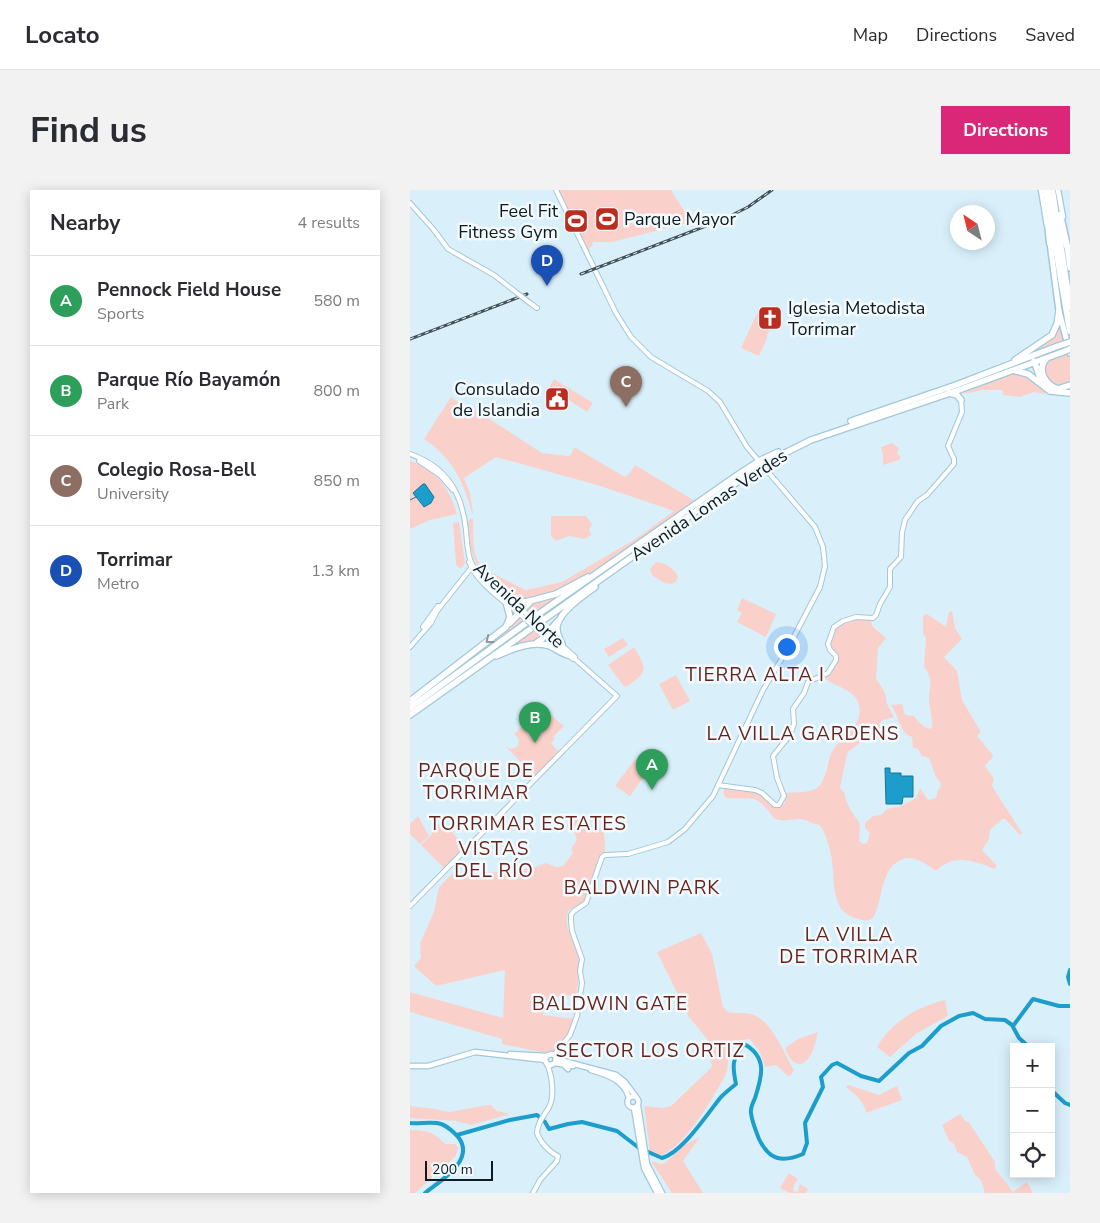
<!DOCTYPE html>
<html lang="en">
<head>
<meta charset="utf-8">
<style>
	body { margin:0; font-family:"Nunito Sans",sans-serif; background:#f2f2f3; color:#2b2b33 }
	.controls { position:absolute; right:15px; bottom:15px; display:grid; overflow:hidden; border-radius:0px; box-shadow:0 2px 12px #0003 }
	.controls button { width:45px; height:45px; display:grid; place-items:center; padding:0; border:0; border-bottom:1px solid #e1e1e2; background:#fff; color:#2b2b33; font:25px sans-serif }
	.compass { position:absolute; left:540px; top:15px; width:45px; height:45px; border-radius:50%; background:#fff; box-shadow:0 2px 12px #0003; rotate:325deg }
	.scale { position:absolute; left:15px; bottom:12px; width:68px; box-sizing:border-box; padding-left:5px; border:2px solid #0d1b22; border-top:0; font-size:14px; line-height:18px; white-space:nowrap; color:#0d1b22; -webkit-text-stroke:4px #f3fafe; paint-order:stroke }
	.you { position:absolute; left:376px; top:456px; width:18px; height:18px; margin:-12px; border:4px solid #fff; border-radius:50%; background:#1a73e8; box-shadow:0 0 0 8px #1a73e833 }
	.badge { display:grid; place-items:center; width:32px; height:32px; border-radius:50%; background:#db2777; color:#fff; font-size:16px; font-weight:700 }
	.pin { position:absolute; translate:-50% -41px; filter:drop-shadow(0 1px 2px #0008) }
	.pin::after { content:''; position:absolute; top:26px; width:18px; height:15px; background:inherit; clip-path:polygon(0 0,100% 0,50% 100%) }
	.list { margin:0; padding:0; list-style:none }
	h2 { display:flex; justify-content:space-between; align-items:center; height:65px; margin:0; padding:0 20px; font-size:21px }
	h2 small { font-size:16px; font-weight:400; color:#7c7c81 }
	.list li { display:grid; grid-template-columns:32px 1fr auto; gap:15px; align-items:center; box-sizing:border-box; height:90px; padding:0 20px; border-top:1px solid #e1e1e2 }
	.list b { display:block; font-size:19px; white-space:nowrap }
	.list p { margin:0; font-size:16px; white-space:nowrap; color:#7c7c81 }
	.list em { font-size:16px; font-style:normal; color:#7c7c81 }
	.icon { flex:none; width:28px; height:28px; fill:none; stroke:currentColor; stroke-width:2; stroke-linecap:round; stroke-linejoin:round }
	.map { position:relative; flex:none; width:660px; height:1003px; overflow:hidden; border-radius:0px }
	header { display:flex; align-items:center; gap:30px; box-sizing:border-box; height:70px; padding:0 25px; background:#fff; border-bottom:1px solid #e1e1e2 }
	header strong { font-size:24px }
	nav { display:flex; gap:28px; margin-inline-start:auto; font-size:18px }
	.intro { display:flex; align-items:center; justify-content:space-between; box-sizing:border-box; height:120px; padding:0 30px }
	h1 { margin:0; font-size:35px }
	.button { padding:12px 22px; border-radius:0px; background:#db2777; color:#fff; font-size:18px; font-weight:700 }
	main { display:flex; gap:30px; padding:0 30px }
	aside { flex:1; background:#fff; border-radius:0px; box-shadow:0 2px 12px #0003 }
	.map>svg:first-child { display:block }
	.green { fill:#fad1ca }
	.water { fill:#1d9dcb; stroke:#187698 }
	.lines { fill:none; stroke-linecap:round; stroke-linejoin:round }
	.stream { stroke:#187698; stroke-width:1 }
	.river { stroke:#1d9dcb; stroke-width:4 }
	.tertiary-casing { stroke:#a1c7d9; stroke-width:6 }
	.secondary-casing { stroke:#a1c7d9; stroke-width:7 }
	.primary-casing { stroke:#a1c7d9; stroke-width:8 }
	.trunk-casing { stroke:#a1c7d9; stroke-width:8 }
	.motorway-casing { stroke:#a1c7d9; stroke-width:9 }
	.tertiary { stroke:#fff; stroke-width:4 }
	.secondary { stroke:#fff; stroke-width:4.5 }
	.primary { stroke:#fff; stroke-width:5 }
	.trunk { stroke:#fff; stroke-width:5.5 }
	.motorway { stroke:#fff; stroke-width:6 }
	.rail-casing { stroke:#415159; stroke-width:3 }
	.rail { stroke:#f3fafe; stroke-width:1; stroke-dasharray:4; stroke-linecap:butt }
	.tertiary-bridge-casing { stroke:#a1c7d9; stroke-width:6; stroke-linecap:butt }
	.trunk-bridge-casing { stroke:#a1c7d9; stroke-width:8; stroke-linecap:butt }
	.tertiary-bridge { stroke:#fff; stroke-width:4 }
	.trunk-bridge { stroke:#fff; stroke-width:5.5 }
	.oneway { stroke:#92989c }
	.labels { text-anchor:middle; stroke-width:5; stroke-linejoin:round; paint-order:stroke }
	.poi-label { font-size:18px; fill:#0d1b22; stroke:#f3fafe; text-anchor:end }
	.street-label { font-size:18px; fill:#0d1b22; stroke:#f3fafe }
	.neighbourhood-label { font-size:19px; letter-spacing:1px; fill:#67231a; stroke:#f3fafe }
</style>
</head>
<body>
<header>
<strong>Locato</strong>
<nav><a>Map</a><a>Directions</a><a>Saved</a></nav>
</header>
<div class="intro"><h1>Find us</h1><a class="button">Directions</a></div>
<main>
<aside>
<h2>Nearby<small>4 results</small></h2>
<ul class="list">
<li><span class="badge" style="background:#2e9e5b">A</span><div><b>Pennock Field House</b><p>Sports</p></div><em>580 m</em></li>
<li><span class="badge" style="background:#2e9e5b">B</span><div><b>Parque Río Bayamón</b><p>Park</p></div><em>800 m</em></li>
<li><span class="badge" style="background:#8d6e63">C</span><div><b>Colegio Rosa-Bell</b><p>University</p></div><em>850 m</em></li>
<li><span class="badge" style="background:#1a4fb4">D</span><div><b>Torrimar</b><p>Metro</p></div><em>1.3 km</em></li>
</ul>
</aside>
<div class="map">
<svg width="660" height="1003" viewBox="0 0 660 1003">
	<rect width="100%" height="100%" fill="#d9f0fb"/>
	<path class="green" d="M148,0H261L281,32L202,52H182L183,56L179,58L180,61L178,62Z
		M350,117L368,126L357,145V149L349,166L331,158Z
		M650,130L654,150L611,169L631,156Z
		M658,164L660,169V192L649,197C639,192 633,187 635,176L641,170Z
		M602,184L619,186L635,201V203L634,204L624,202L610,207L593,205V200H572L555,204L554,203Z
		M144,189L183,213L177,222L139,197Z
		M41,207L51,214L58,215L132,263L159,266L162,263L164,257L215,287L219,284L225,275L285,311L227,352L223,353L222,356C198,372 141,411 112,410C102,409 94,400 86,394C61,374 60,362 58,331L60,329L63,328C64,344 60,368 74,379L116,400L152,392L224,350L264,321L187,295L86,267L54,288L60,303L63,323H62C53,290 42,268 14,249Z
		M482,253L489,258L487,264L491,267L489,270L473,275V265L471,257Z
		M0,271C26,279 40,299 47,324L20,330L0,339Z
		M141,326H176L182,334L179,340L182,345L174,349L159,346L146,351L141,346Z
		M49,332L55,373L51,379L46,375L43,333Z
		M246,372C254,372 265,379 268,386L266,392C258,397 249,390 242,385L240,379Z
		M166,395L123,426L115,419L120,413Z
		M332,408L366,424L356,447L327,432L332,423L327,420Z
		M542,421L545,438L552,449L534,467L547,481L552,510L571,542L567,546L583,565L582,568L575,576L584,589L582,596L612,643L610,645L595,629H592L580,640L579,649L572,660L587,676L584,679C564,671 544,663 526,681C514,673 501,662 487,672C470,685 473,709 463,728C459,731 455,731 449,729C421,724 425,695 422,672C422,665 419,657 417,650C415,645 414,640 410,636C407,633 403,634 400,632C386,624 378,635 364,628C343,601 346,611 316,608L313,603L314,598L346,602L368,618L375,613L376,603C383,602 395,603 403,600C418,594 416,572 423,560C432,546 454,535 449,515C445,499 425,497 414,488C419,483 427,477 428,469C429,463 422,461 420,456C419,452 420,452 421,448C426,431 444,427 460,429L463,437L476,448L468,458L466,488L475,503L477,514L484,527L473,530L469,534L474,541L471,548L454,550L439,561L437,564L430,598L434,602C436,615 443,623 450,634L449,651L453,654L457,653L460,643L455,638V633L463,626L471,625L477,619L491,616L506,608L510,598L518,610L526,608L528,600L531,597C531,590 528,591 525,585C525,583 520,570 519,568L512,566L508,559L503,558L502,547C489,543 489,525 481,515L492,514L495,525L504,526C508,531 512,536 519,539L522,537C523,528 520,521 519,512C518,498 525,490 514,477L516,448L513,444V426L517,424L536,437L539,422Z
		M108,426L113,433L0,516V513Z
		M124,440L132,447L126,452L98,458Z
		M213,448L218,455L199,467L194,459Z
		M224,457C237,480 239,481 216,497L213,495L198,475Z
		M266,485L280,511L263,520L249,494Z
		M128,520L137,522L154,536L143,547L145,549L141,553L149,562L125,586L96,557L102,559L108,556L109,549L104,544Z
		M225,569L239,579L220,606L205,596Z
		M166,625L179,634L194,642L195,662L191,664L188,669L174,712C169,716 160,716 158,723C153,737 165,752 168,766C171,778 168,793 166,805C155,806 144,805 135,811L133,825L164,829L159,844L144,862H131L92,854V849L0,822V802L93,828L95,780L26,796L4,776L11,768L10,753L24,722L29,697L44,682L47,685C71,682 115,683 136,673L146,677L153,676L163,663L161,659L167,650L164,642L160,640L156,636Z
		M8,626L19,646L10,654L0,644V634Z
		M32,630L53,655L52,659L34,678L11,655L22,644V641Z
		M291,743L302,764L313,817L318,822C325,824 334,822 341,824C361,829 374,863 384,880L381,885L378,886L366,875L355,877L350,862L340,849C332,849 326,852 321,860C317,868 319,878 315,886C304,906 271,965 246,966L240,962L234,916L253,918L261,916L301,878L302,875L296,858L297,849L279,827L247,762Z
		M535,810L538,826L507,843L480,867L467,857C482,831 507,817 535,810Z
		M408,842C405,854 403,869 391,874C382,874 378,866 375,858L388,849Z
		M438,895L469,905L487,896L492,910L456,923C454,911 445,904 436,897Z
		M77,915H81L87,921L100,924L61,935L46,931L0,928V916L24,919L40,922Z
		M550,924L556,932L558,931L585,972V979C591,987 597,994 603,1002L617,992L623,1003H575L571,990L565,985L557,967L547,962L544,954L539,951L532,935Z
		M0,940C17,941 23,941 35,954H45L49,958L45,967L5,1003H0Z
		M290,947L273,971L293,1003H262L241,971L251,974L255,973L274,955Z
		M379,983L388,989L384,995L383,1001L388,1002L389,996L390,994L398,999L396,1003H380L370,998Z"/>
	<path class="water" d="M13,294H15L24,307L21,313L14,317L3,303Z
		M475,578H480V583H491V586H503V607H493L492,614H476Z"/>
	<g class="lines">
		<path class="stream" d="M0,310L6,307"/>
		<path class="river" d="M660,780L658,787L660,794
			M603,836L623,809L649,816H660
			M641,900L655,913L660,915
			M0,933C9,934 24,931 31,934C37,936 45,943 49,948C65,971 30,991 15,1003
			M47,945L100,930L127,925L135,932L139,939L158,934L172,932L207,941L229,958L252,968C273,962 297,924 311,907C316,902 321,898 326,894C322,875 322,869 334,854C358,867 352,887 345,908C343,913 340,918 341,923C342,932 346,941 349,949C359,970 372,973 393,964L397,953L395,933L413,897L411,887L422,875L427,873L451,886L469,891L499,863L512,856L531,836L549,826L563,823L575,829L595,830L602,835L609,848L619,857"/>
		<defs>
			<path id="tertiary" d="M0,13L24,40L38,59L84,85L107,103
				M120,113L127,118
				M0,264C37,277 52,303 56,340C57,351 57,365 62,374C73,393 100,411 117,424
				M9,271L30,285L43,300
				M59,372C68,395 95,411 113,427
				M13,437L28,416
				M137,442L165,467V469
				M0,457L21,433L27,421L61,378
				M308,595L345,600L352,603L365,615H369L374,606L367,588L363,566L380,545L384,534L383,519L394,503L398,492L418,483L426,470V466L420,460L418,454L424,437L433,431L446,427L463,428L466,425L470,414L480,397V379L491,367L492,343L495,330L508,311L517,305L544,274V269L538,256L552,222L551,209
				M0,716L207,506L165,469H163L134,445
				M144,865L160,845L167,826L172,793L170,781L172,769L162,741L161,730V725L164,721L176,713L192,667L195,665L218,664L258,652L275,639L303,606L353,500L377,460L410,397L415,376L413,357L405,337L337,257L310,212L298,201L241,167L221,147L206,123L146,0
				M123,1003L130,990L147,971L148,966C139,962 130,952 127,943C127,933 134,926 139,917C145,906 142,885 137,874"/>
			<path id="secondary" d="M631,0L637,36
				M648,0L653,27
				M100,864L136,866L142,864L146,866L145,873L141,875L137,874L135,870L136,866
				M146,869L206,885L215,892L226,907
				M145,873L163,876
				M152,873L158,879
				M0,876H18L65,862L135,870
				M181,880C198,885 214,890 219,908
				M217.5 912a5.5 5.5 0 1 1 11 0a5.5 5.5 0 1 1-11 0Z
				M228,916L237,974L252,1003
				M224,918L234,978L247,1003"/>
			<path id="primary" d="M640,53L649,121L660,163
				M657,56L660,78"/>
			<path id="trunk" d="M637,168C626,179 635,195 648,199L660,195
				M605,170L642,145L647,134L649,121
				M624,171L631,190
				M606,181L618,184L640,201L660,203
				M539,203L547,205L551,210
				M441,231L546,195L648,156
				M99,409L116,412L146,404L178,387
				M100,433L121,411
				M125,454L132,449L148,431
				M152,454C149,448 146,442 147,436C150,421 174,405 185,397
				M86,466C102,459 122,450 140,456C146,459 151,463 158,465
				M0,511L96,437L100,427L96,412
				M0,518L127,425L326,286L349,271L368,262
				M0,525L351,275L401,250L549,200L650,163"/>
			<path id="motorway" d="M636,0L660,141
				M642,0L660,117
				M650,25L657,56
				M638,33L640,53"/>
		</defs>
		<use href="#tertiary" class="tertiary-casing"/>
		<use href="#secondary" class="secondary-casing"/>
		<use href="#primary" class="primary-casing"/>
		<use href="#trunk" class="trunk-casing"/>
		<use href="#motorway" class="motorway-casing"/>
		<use href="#tertiary" class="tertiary"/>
		<use href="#secondary" class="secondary"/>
		<use href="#primary" class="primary"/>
		<use href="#trunk" class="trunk"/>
		<use href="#motorway" class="motorway"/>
		<defs>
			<path id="rail" d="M171,84L314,29L338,17L362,0
				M0,149L117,104"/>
		</defs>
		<use href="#rail" class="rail-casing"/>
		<use href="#rail" class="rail"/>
		<defs>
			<path id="tertiary-bridge" d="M107,103L120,113
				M117,424L134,439
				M113,427L130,442"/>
			<path id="trunk-bridge" d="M648,156L660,152
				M650,163L660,159"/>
		</defs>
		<use href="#tertiary-bridge" class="tertiary-bridge-casing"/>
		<use href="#trunk-bridge" class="trunk-bridge-casing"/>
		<use href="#tertiary-bridge" class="tertiary-bridge"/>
		<use href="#trunk-bridge" class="trunk-bridge"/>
	</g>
	<defs><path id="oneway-chevron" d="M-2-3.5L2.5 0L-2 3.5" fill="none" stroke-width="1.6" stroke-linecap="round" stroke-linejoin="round" transform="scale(1.25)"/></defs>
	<use class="oneway" href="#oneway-chevron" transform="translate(79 450) rotate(142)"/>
	<defs>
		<symbol id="stadium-square" viewBox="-11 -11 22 22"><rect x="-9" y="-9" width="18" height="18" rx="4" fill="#ba2d1f" stroke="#f3fafe"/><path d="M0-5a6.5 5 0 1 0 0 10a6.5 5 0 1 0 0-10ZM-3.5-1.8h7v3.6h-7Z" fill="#fff"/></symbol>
		<symbol id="church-square" viewBox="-11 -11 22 22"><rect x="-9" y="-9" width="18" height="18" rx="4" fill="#ba2d1f" stroke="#f3fafe"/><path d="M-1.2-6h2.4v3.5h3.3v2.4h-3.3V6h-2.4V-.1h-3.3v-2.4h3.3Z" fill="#fff"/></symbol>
		<symbol id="civic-square" viewBox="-11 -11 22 22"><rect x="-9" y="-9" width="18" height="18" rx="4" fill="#ba2d1f" stroke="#f3fafe"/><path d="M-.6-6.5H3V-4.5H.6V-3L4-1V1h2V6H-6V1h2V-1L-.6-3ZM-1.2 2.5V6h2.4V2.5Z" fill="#fff"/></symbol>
	</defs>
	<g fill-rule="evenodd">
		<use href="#stadium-square" x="183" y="15" width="28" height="28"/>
		<use href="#stadium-square" x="152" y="17" width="28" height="28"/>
		<use href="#church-square" x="346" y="114" width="28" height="28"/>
		<use href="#civic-square" x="133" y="195" width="28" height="28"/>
	</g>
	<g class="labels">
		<g class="poi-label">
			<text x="148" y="27">Feel Fit<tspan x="148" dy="21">Fitness Gym</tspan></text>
			<text x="214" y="35" text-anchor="start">Parque Mayor</text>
			<text x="378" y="124" text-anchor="start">Iglesia Metodista<tspan x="378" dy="21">Torrimar</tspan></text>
			<text x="130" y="205">Consulado<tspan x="130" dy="21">de Islandia</tspan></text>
		</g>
		<g class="street-label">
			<text transform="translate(299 315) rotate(-34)" y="6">Avenida Lomas Verdes</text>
			<text transform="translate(109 415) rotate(43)" y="6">Avenida Norte</text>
		</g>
		<g class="neighbourhood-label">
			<text x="345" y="491">TIERRA ALTA I</text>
			<text x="393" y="550">LA VILLA GARDENS</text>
			<text x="66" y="587">PARQUE DE<tspan x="66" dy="22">TORRIMAR</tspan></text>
			<text x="118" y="640">TORRIMAR ESTATES</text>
			<text x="84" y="665">VISTAS<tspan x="84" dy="22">DEL RÍO</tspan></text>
			<text x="232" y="704">BALDWIN PARK</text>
			<text x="439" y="751">LA VILLA<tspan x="439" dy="22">DE TORRIMAR</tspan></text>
			<text x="200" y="820">BALDWIN GATE</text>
			<text x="240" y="867">SECTOR LOS ORTIZ</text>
		</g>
	</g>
</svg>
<div class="controls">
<button>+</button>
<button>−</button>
<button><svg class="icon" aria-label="locate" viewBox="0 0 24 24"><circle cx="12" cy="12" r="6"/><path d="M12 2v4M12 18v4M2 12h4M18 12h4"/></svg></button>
</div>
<svg class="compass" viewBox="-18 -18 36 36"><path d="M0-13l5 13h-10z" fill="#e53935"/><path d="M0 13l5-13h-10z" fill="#7c7c81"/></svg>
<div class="scale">200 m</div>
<div class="you"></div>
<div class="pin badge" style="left:242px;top:600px;background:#2e9e5b">A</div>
<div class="pin badge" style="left:125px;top:553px;background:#2e9e5b">B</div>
<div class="pin badge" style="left:216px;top:217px;background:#8d6e63">C</div>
<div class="pin badge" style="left:137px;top:96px;background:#1a4fb4">D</div>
</div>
</main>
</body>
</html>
